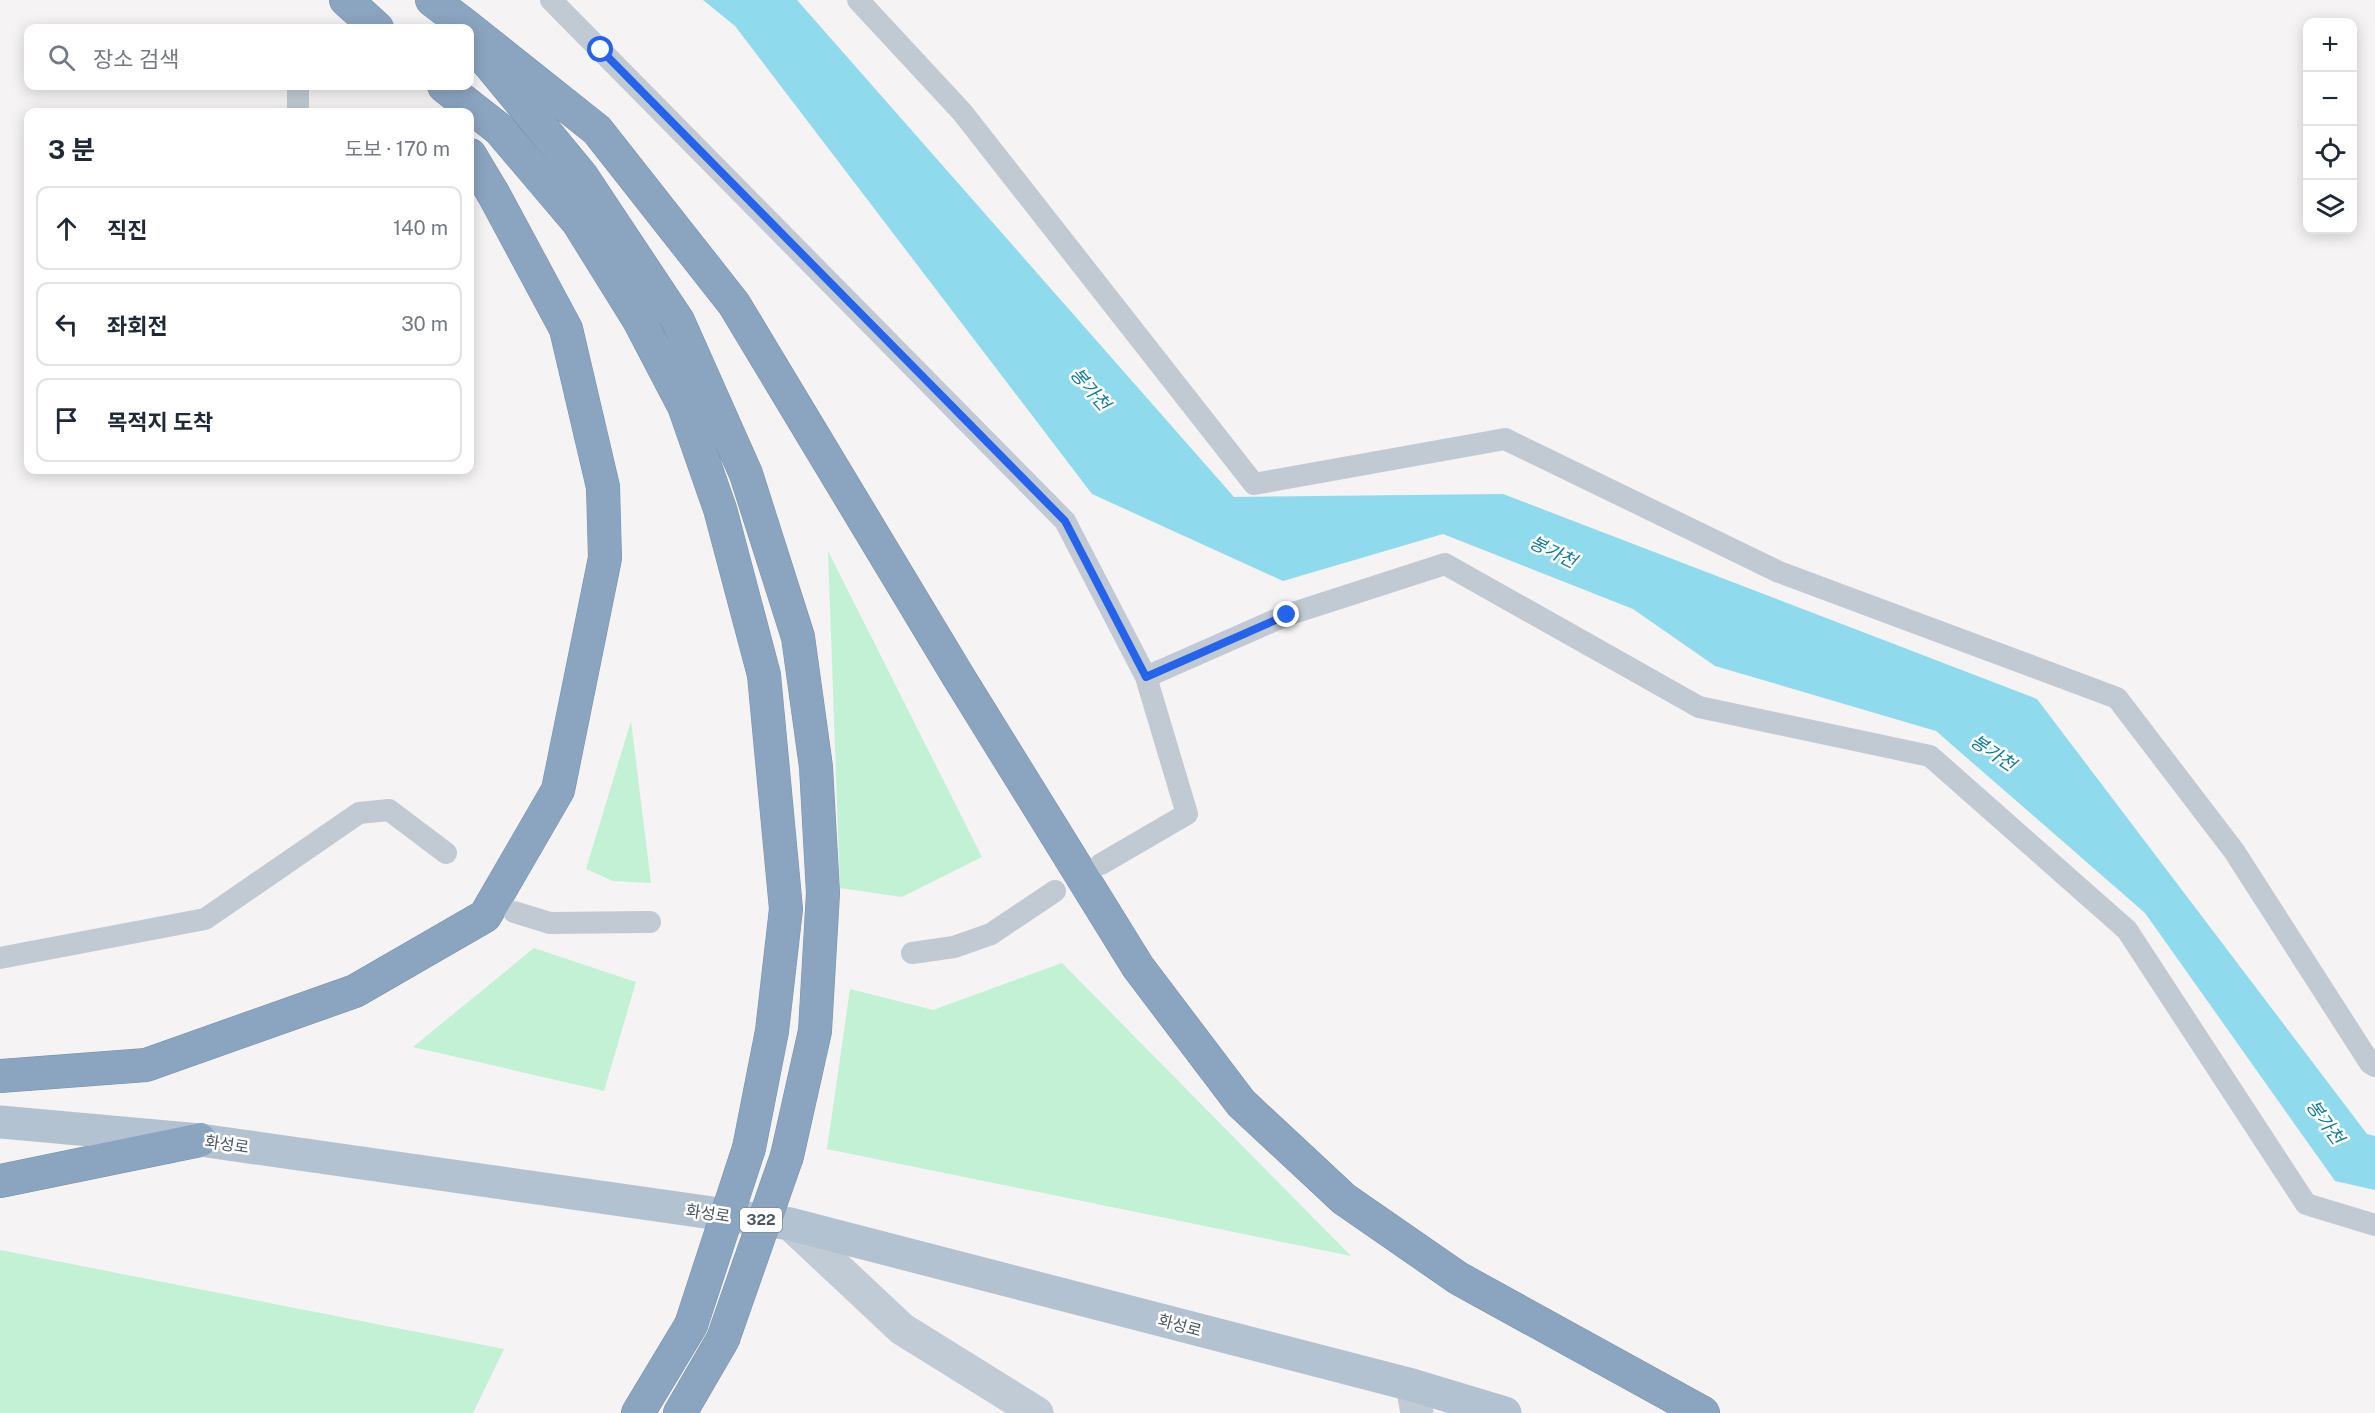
<!DOCTYPE html>
<html lang="ko">
<head>
<meta charset="utf-8">
<style>
	body { margin:0; font-family:"Public Sans","Noto Sans KR",sans-serif; background:#f6f6f7; color:#1f2937 }
	.controls { position:absolute; right:18px; top:18px; display:grid; overflow:hidden; border-radius:12px; box-shadow:0 3px 15px #0003 }
	.controls button { width:54px; height:54px; display:grid; place-items:center; padding:0; border:0; border-bottom:2px solid #e0e1e3; background:#fff; color:#1f2937; font:30px sans-serif }
	.stop { position:absolute; width:18px; height:18px; margin:-14px; border:4px solid #2563eb; border-radius:50%; background:#fff }
	.stop.end { background:#2563eb; border-color:#fff; box-shadow:0 2px 6px #0008 }
	.list { margin:0; padding:0; list-style:none }
	h2 { display:flex; justify-content:space-between; align-items:center; height:78px; margin:0; padding:0 24px; font-size:26px }
	h2 small { font-size:20px; font-weight:400; color:#747a83 }
	.list li { display:grid; grid-template-columns:39px 1fr auto; gap:18px; align-items:center; box-sizing:border-box; height:84px; margin:0 12px 12px; padding:0 12px; border:2px solid #e0e1e3; border-radius:12px }
	.list b { display:block; font-size:22px; white-space:nowrap }
	.list em { font-size:20px; font-style:normal; color:#747a83 }
	.icon { flex:none; width:33px; height:33px; fill:none; stroke:currentColor; stroke-width:2; stroke-linecap:round; stroke-linejoin:round }
	.map { position:relative; flex:none; width:2375px; height:1413px; overflow:hidden }
	.search { position:absolute; background:#fff; box-shadow:0 3px 15px #0003; left:24px; top:24px; width:450px; height:66px; display:flex; align-items:center; gap:15px; box-sizing:border-box; padding:0 21px; border-radius:12px; color:#747a83; font-size:22px }
	.panel { position:absolute; background:#fff; box-shadow:0 3px 15px #0003; left:24px; top:108px; width:450px; height:366px; border-radius:12px }
	.map>svg:first-child { display:block }
	.green { fill:#c3f1d5 }
	.water { fill:#90daee }
	.lines { fill:none; stroke-linecap:round; stroke-linejoin:round }
	.highway-casing { stroke:#7690ad; stroke-width:34 }
	.lane { stroke:#c1cad2; stroke-width:22 }
	.secondary { stroke:#c1cbd6; stroke-width:33 }
	.primary { stroke:#b3c2d1; stroke-width:33 }
	.highway { stroke:#8ba5c1; stroke-width:33 }
	.highway-bridge-casing { stroke:#7690ad; stroke-width:34; stroke-linecap:butt }
	.highway-bridge { stroke:#8ba5c1; stroke-width:33 }
	.route { stroke:#2563eb; stroke-width:8 }
	.labels { text-anchor:middle; stroke-width:5; stroke-linejoin:round; paint-order:stroke }
	.shield { fill:#fff; stroke:#808990; stroke-width:1.5 }
	.shield-label { font-size:15px; font-weight:bold; fill:#4a5661 }
	.street-label { font-size:16px; fill:#4a5661; stroke:#fff }
	.water-label { font-size:18px; font-style:italic; fill:#0c7c9b; stroke:#fff }
</style>
</head>
<body>
<div class="map">
<svg width="2375" height="1413" viewBox="0 0 2375 1413">
	<rect width="100%" height="100%" fill="#f5f3f3"/>
	<path class="green" d="M828,551L982,857L902,897L840,888Z
		M631,721L651,883L613,881L586,869Z
		M534,948L636,982L604,1091L413,1047Z
		M1062,963L1351,1256L827,1149L850,989L933,1010Z
		M0,1250L504,1349L473,1413H0Z"/>
	<path class="water" d="M703,0H797L1234,497L1503,494L2037,699L2367,1134L2375,1136V1190L2335,1181L2145,913L1936,731L1715,666L1633,609L1443,534L1283,581L1092,494L735,26Z"/>
	<g class="lines">
		<defs>
			<path id="highway" d="M346,0L377,28
				M432,0L469,28
				M470,29L597,130L734,304L958,676L1138,967L1241,1103L1344,1199L1458,1278L1703,1413
				M486,60L581,175L678,321L746,474L798,637L816,767L823,893L815,1031L787,1156
				M444,86L499,129L578,222L639,320L684,406L720,509L764,675L786,909L772,1031L749,1148
				M0,1076L146,1065L355,991L485,916L558,790L605,558L603,487L566,329L494,195L470,155
				M0,1181L200,1140
				M638,1413L691,1325
				M680,1413L723,1339"/>
		</defs>
		<use href="#highway" class="highway-casing"/>
		<path class="lane" d="M551,0L1065,521L1146,677L1287,615L1445,564L1699,707L1930,756L2127,930L2306,1204L2375,1225
			M858,0L962,112L1254,484L1505,439L1779,572L2117,698L2234,851L2370,1063L2375,1066
			M298,86V112
			M1101,864L1187,814L1146,677
			M514,912L550,923L650,922
			M912,953L954,947L991,934L1055,891
			M0,958L205,919L359,813L389,810L446,853"/>
		<path class="secondary" d="M790,1224L902,1329L1037,1413
			M1412,1385L1417,1413"/>
		<path class="primary" d="M0,1122L200,1140L790,1224L1412,1385L1505,1413"/>
		<use href="#highway" class="highway"/>
		<defs>
			<path id="highway-bridge" d="M691,1325L749,1148
				M723,1339L787,1156"/>
		</defs>
		<use href="#highway-bridge" class="highway-bridge-casing"/>
		<use href="#highway-bridge" class="highway-bridge"/>
	</g>
	<g class="lines">
		<path class="route" d="M601,50L1065,521L1146,677L1287,615"/>
	</g>
	<g class="labels">
		<rect class="shield" x="740" y="1208" width="42" height="24" rx="4.5"/>
		<g class="shield-label">
			<text x="761" y="1225">322</text>
		</g>
		<g class="street-label">
			<text transform="translate(227 1144) rotate(8)" y="6">화성로</text>
			<text transform="translate(708 1213) rotate(8)" y="6">화성로</text>
			<text transform="translate(1180 1325) rotate(15)" y="6">화성로</text>
		</g>
		<g class="water-label">
			<text transform="translate(1090 389) rotate(49)" y="6">봉가천</text>
			<text transform="translate(1553 552) rotate(26)" y="6">봉가천</text>
			<text transform="translate(1993 753) rotate(34)" y="6">봉가천</text>
			<text transform="translate(2325 1122) rotate(54)" y="6">봉가천</text>
		</g>
	</g>
</svg>
<div class="controls">
<button>+</button>
<button>−</button>
<button><svg class="icon" aria-label="locate" viewBox="0 0 24 24"><circle cx="12" cy="12" r="6"/><path d="M12 2v4M12 18v4M2 12h4M18 12h4"/></svg></button>
<button><svg class="icon" aria-label="layers" viewBox="0 0 24 24"><path d="M12 4l9 5-9 5-9-5zM3 14l9 5 9-5"/></svg></button>
</div>
<div class="stop" style="left:601px;top:50px"></div>
<div class="stop end" style="left:1287px;top:615px"></div>
<div class="search"><svg class="icon" aria-label="search" viewBox="0 0 24 24"><circle cx="10" cy="10" r="6"/><path d="M15 15l6 6"/></svg>장소 검색</div>
<section class="panel">
<h2>3 분<small>도보 · 170 m</small></h2>
<ul class="list">
<li><svg class="icon" aria-label="ahead" viewBox="0 0 24 24"><path d="M12 20V5M6 11l6-6 6 6"/></svg><div><b>직진</b></div><em>140 m</em></li>
<li><svg class="icon" aria-label="left" viewBox="0 0 24 24"><path d="M17 20v-9H6M10 6l-5 5 5 5"/></svg><div><b>좌회전</b></div><em>30 m</em></li>
<li><svg class="icon" aria-label="arrive" viewBox="0 0 24 24"><path d="M6 21V4h12l-3 4 3 4H6"/></svg><div><b>목적지 도착</b></div></li>
</ul>
</section>
</div>
</body>
</html>
